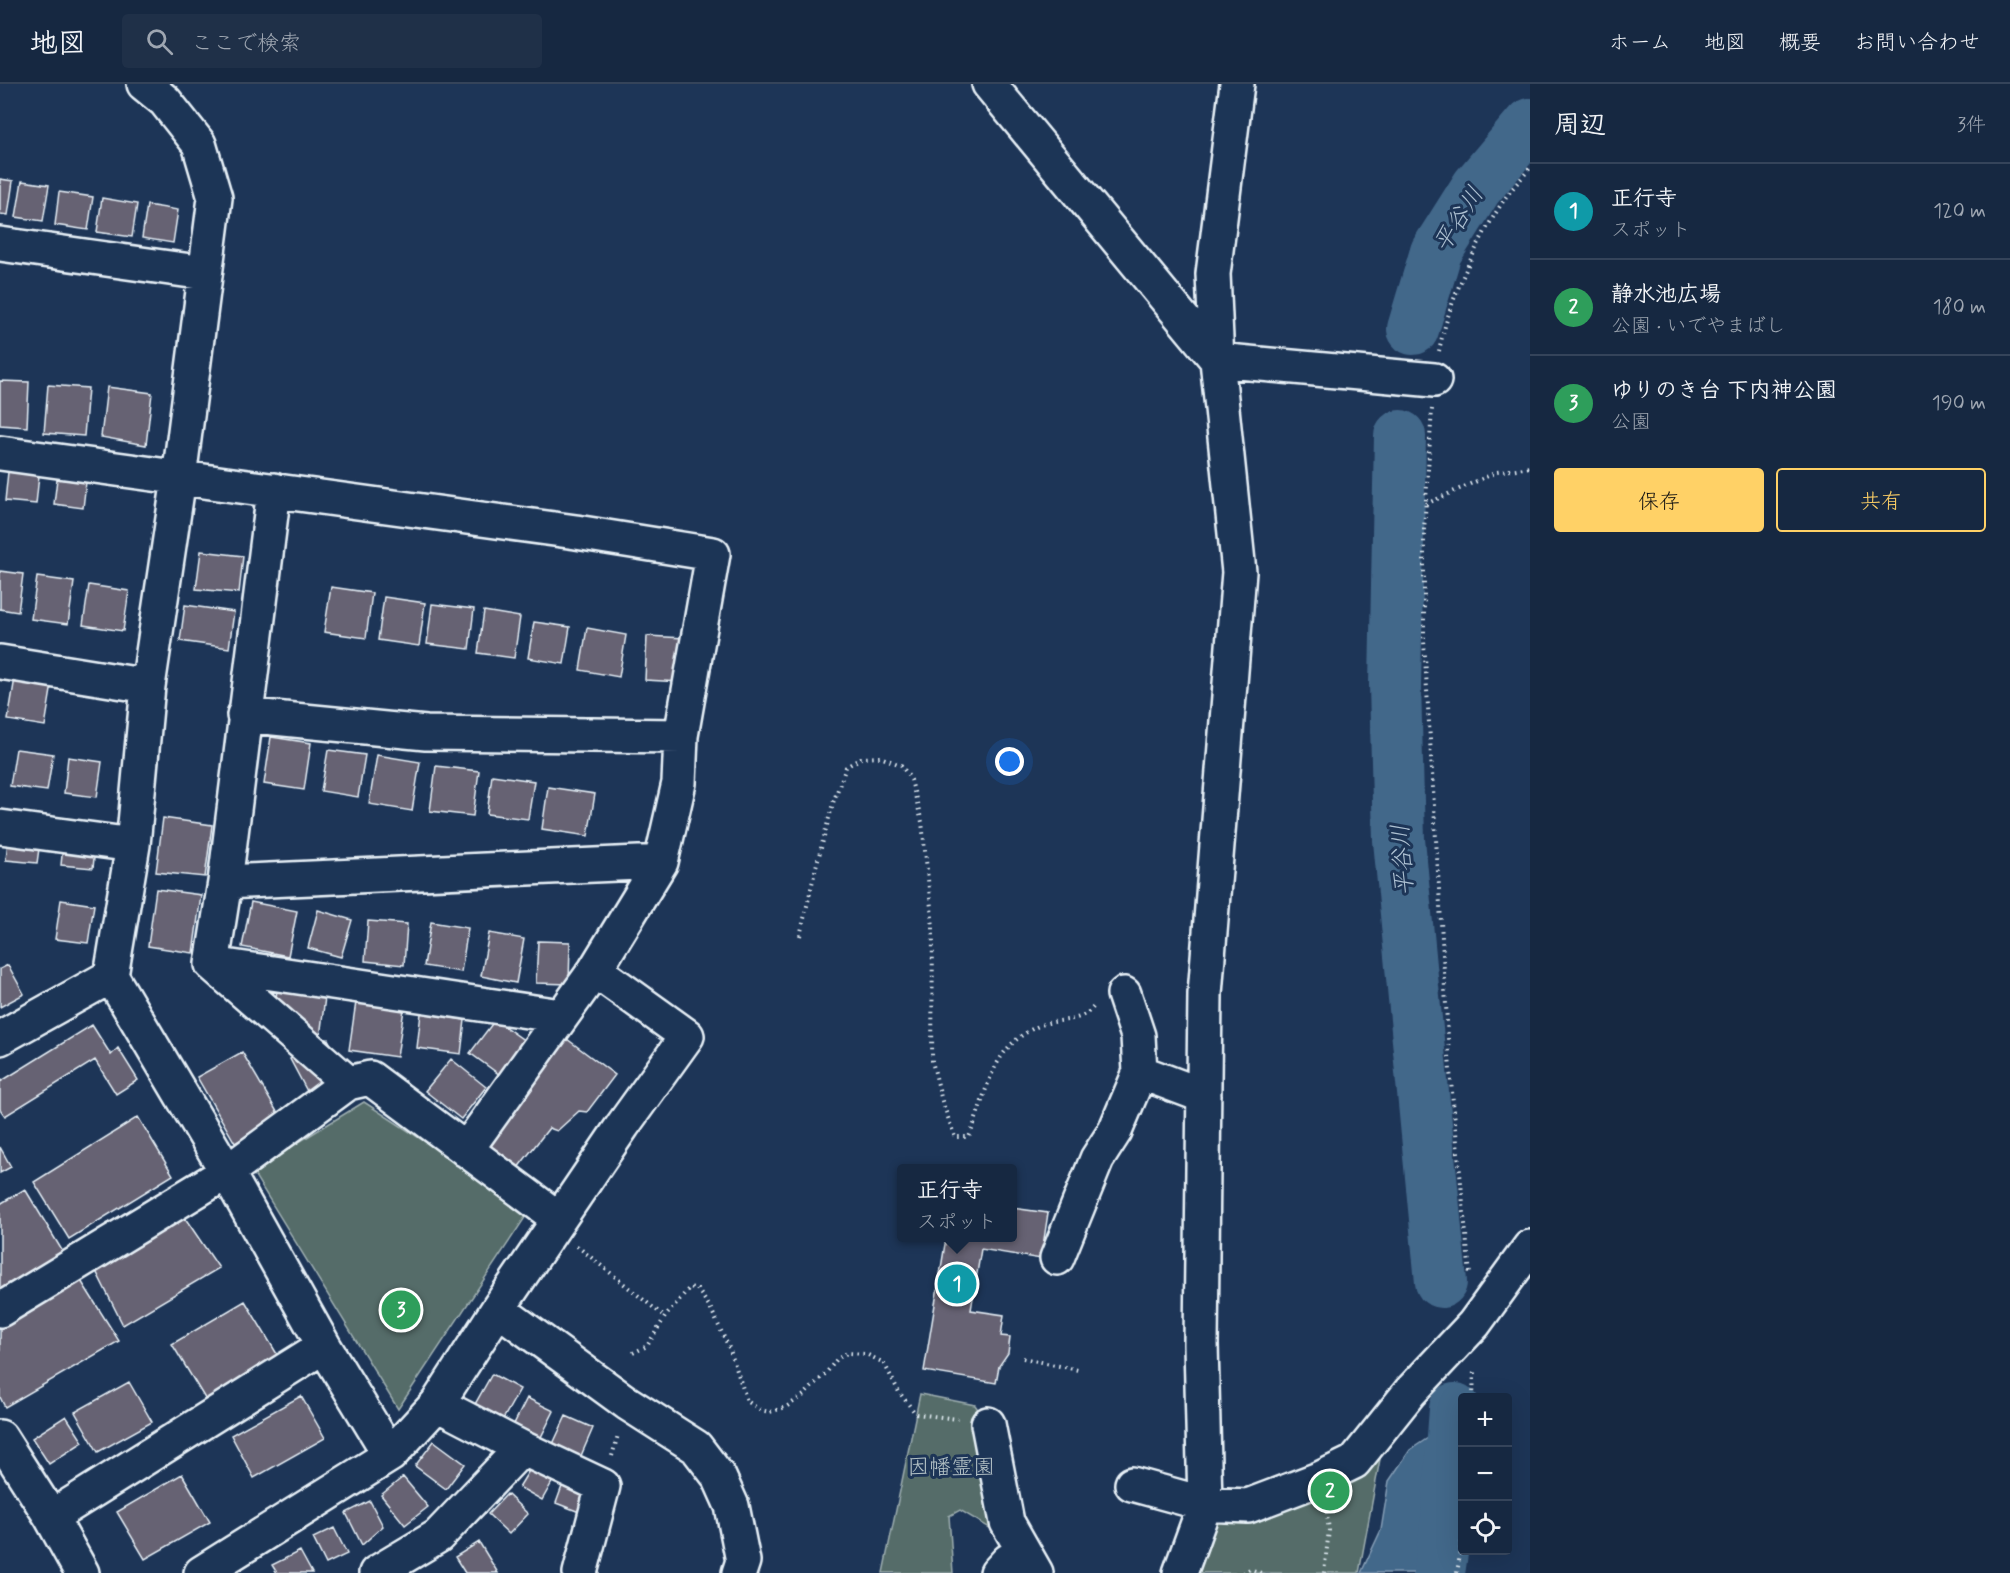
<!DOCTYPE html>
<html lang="ja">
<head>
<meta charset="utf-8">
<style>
	body { margin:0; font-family:Mynerve,"Klee One",sans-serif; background:#1f3048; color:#f1f3f6 }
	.controls { position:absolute; right:18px; bottom:18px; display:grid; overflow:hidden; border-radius:6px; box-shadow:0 6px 24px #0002 }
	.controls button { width:54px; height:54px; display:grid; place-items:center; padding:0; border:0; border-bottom:2px solid #35445a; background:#162841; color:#f1f3f6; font:30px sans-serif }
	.you { position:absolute; left:1010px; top:678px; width:21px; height:21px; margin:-15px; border:4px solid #fff; border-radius:50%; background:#1a73e8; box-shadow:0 0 0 9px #1a73e833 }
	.badge { display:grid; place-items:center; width:39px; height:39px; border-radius:50%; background:#ffd166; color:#fff; font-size:20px; font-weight:700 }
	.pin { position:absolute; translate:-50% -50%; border:3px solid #fff; box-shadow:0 2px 6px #0006 }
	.popup { position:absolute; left:897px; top:1080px; width:120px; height:78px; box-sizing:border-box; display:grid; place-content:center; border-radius:6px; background:#162841; filter:drop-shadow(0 2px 4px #0005); font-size:20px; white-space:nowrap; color:#9ea6b1 }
	.popup b { font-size:22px; color:#f1f3f6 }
	.popup::after { content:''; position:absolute; left:50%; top:100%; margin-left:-12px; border:12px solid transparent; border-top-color:#162841 }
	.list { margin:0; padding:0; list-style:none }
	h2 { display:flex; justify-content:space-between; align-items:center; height:78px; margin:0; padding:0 24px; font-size:26px }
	h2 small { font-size:20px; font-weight:400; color:#9ea6b1 }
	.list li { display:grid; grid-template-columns:39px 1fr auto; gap:18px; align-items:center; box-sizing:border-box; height:96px; padding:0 24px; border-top:2px solid #35445a }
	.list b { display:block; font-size:22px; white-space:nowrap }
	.list p { margin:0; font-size:20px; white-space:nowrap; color:#9ea6b1 }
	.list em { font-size:20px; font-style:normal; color:#9ea6b1 }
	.actions { display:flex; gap:12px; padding:18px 24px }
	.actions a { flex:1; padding:14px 0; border:2px solid #ffd166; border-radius:6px; text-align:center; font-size:21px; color:#ffd166 }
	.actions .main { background:#ffd166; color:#111 }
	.icon { flex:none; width:33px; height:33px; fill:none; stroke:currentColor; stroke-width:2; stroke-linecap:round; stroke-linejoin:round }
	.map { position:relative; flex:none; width:1530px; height:1489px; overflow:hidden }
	header { display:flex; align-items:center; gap:36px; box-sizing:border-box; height:84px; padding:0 30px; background:#162841; border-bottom:2px solid #35445a }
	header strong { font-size:28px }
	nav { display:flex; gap:33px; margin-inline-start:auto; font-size:21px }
	.search { width:420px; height:54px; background:#1f3048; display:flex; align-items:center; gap:15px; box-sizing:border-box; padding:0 21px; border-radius:6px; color:#9ea6b1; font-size:22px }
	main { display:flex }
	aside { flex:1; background:#162841 }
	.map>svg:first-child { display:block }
	.green { fill:#546c69; stroke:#9eaeb0; stroke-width:1.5 }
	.water { fill:#43678a; stroke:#859eb6; stroke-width:1.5 }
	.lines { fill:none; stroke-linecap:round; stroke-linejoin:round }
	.river { stroke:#43678a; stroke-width:52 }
	.building { fill:#666273; stroke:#e8f1f8; stroke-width:1.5 }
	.minor-casing { stroke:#e8f1f8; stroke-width:38 }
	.path { stroke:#e8f1f8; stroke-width:4; stroke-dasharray:1.5 4.5; stroke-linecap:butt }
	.minor { stroke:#1d3557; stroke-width:33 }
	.labels { text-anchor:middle; stroke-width:6; stroke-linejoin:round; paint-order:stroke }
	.park-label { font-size:22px; fill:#b4c2c6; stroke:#1d3557 }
	.water-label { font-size:24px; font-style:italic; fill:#aec1d2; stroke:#1d3557 }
</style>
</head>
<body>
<header>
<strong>地図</strong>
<div class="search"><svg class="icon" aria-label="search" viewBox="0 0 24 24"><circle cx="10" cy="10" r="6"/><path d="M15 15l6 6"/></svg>ここで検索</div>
<nav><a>ホーム</a><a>地図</a><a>概要</a><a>お問い合わせ</a></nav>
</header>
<main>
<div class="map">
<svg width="1530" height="1489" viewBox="0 0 1530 1489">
	<rect width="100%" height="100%" fill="#1d3557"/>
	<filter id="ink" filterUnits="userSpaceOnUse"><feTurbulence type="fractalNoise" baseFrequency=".0167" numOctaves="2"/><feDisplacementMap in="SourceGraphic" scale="12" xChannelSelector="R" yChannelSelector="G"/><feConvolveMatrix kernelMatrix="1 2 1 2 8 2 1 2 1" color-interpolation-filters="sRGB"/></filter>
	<g filter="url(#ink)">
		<path class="green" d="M364,1018L530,1126L398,1325L252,1087Z
			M920,1310L975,1321L988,1340L993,1446L960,1426L949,1432L953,1489H883Z
			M1387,1337L1359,1489H1180L1205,1420L1319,1395Z"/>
		<path class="water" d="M1434,1350L1442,1352L1451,1361L1447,1435L1441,1489H1361L1381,1446L1389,1397L1410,1366Z"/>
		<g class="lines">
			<path class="river" d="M1413,245L1436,168L1477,103L1530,40
				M1400,352L1395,600L1399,756L1441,1198
				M1439,1489L1447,1435L1455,1325"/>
		</g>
		<path class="building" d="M0,95L13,97L8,131L0,130Z
			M22,97L49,101L43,137L16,133Z
			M59,108L93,113L88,146L55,141Z
			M102,114L137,120L132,153L97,148Z
			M147,121L178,126L173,159L142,154Z
			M0,297L29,298L27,343L0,341Z
			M48,301L88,304L84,352L44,349Z
			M107,303L152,309L146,361L101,353Z
			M8,388L39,391L36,420L5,417Z
			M57,395L86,398L83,424L54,420Z
			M201,467L243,472L239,509L196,505Z
			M0,487L23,490L18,528L0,525Z
			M37,493L74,498L68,540L31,535Z
			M89,501L129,507L123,547L83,541Z
			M331,503L372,509L366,554L324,548Z
			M384,513L425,519L419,562L378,556Z
			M432,520L474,525L469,565L427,560Z
			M185,521L234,528L229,564L180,557Z
			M484,527L520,533L514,574L478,569Z
			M534,538L570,543L564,580L528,574Z
			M587,544L626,551L619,593L580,586Z
			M647,552L684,554L681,598L645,596Z
			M16,588L53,594L45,642L8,636Z
			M271,653L311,659L304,706L264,700Z
			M16,665L53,670L47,707L10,702Z
			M328,666L365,671L358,713L321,707Z
			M377,671L420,678L412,727L369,720Z
			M68,673L102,678L97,713L64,709Z
			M436,682L479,687L473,732L430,727Z
			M492,691L534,697L528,735L487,730Z
			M548,703L595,710L588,752L542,745Z
			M163,734L212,741L205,793L156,788Z
			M9,747L41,750L37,779L6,776Z
			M64,752L96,755L93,784L61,781Z
			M156,805L201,811L193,869L148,862Z
			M61,816L94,821L88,859L55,855Z
			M251,818L297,827L288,872L242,863Z
			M318,826L352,836L341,873L308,864Z
			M368,837L407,840L404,881L365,877Z
			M431,838L468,844L461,888L424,882Z
			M489,849L524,855L516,899L481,892Z
			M538,857L570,858L569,900L536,899Z
			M8,881L24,910L0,923V885Z
			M277,906L325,913L320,953L272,946Z
			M356,918L404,925L397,973L349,966Z
			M421,929L465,936L461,970L417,964Z
			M495,936L525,957L500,991L470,969Z
			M92,941L111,971L118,964L138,996L116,1010L95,976L5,1032L0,1025V998Z
			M563,952L615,991L587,1028L579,1027L557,1047L549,1044L517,1085L487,1063Z
			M328,955L346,988L308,1009L290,975Z
			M242,968L280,1033L235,1059L197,993Z
			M451,975L486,1003L461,1035L425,1007Z
			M138,1033L173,1091L69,1155L34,1098Z
			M0,1063L11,1083L0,1089Z
			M25,1105L63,1168L0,1205V1120Z
			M1012,1124L1048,1129L1041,1175L981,1165L971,1226L1004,1231L1001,1252L1010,1253L1008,1269L999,1282L996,1299L924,1287L946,1154H1012Z
			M185,1134L219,1184L123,1241L95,1185Z
			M78,1192L119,1257L5,1323L0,1313V1242Z
			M245,1217L280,1275L207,1318L172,1260Z
			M492,1290L520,1305L502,1337L474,1322Z
			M129,1298L152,1338L98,1368L75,1328Z
			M301,1312L325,1354L254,1394L231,1351Z
			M527,1314L554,1327L539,1357L512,1344Z
			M66,1332L83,1358L49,1380L32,1354Z
			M566,1332L593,1344L580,1374L552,1362Z
			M434,1357L465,1380L446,1405L415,1382Z
			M533,1380L555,1393L542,1416L519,1403Z
			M182,1390L210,1438L145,1475L117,1428Z
			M403,1393L428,1423L405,1441L381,1411Z
			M564,1397L590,1407L582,1429L556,1419Z
			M507,1410L528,1430L509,1450L488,1430Z
			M370,1417L383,1442L362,1461L346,1429Z
			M334,1444L347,1470L326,1480L313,1454Z
			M479,1458L498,1489H465L455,1473Z
			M300,1467L312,1489H277L272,1481Z"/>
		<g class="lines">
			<defs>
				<path id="minor" d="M144,0L165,17L199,60L215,114L179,394L148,602L133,761L111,892L227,1088L324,1262L390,1371
					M989,0L1217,276L1434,296
					M0,160L205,189
					M0,369L576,448L713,470L681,652L679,699L661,778L595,886L466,1066
					M274,406L225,798L212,880L348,999
					M0,578L148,602
					M244,631L426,649L681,652
					M0,743L133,761
					M225,798L661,778
					M212,880L561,932
					M1124,910L1138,952L1140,988
					M0,954L111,892
					M1057,1174L1097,1075L1115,1047L1140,988L1204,1012
					M498,1225L627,1319L696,1363L719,1393L732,1422L743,1477L739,1489
					M0,1226L227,1088L348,999L370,994L559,1135
					M437,1320L522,1364L603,1402L580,1489
					M988,1340L1007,1438L1036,1489
					M0,1353L51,1433L82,1489
					M1132,1400L1205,1420L1248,1422L1319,1395L1354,1378L1410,1308L1474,1240L1530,1163
					M51,1433L324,1262
					M201,1489L390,1371L437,1320L498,1225L623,1041L687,952L595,886
					M376,1489L438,1452L522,1364
					M997,1489L1008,1477L1013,1489
					M1180,1489L1205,1420L1201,1260L1205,910L1239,488L1217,276L1213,190L1237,0"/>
			</defs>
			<use href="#minor" class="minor-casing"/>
			<path class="path" d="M1439,267C1449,216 1477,156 1506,113C1513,103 1522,94 1530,84
				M1432,325L1424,446V556L1450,987L1470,1191
				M1426,420L1497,388L1530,383
				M800,852L816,783L833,719L846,683L861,674L880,673L901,681L911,696L922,738L933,843L932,977L942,1017L955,1053H969C988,1009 989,962 1041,941C1060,934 1081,940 1095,921
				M577,1162L665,1233
				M633,1269L647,1262L665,1233L690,1203L697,1205L710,1223L730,1266L747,1317L760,1326L770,1328L786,1323L804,1311L826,1289L837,1275L847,1269L866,1270L884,1279L899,1308L916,1330L958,1335
				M1023,1274L1078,1286
				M1473,1314L1474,1286
				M612,1372L618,1351
				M1243,1489L1250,1485L1261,1489
				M1324,1489L1329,1446L1326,1424
				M1457,1489L1462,1457"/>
			<use href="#minor" class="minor"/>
		</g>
	</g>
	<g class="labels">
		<g class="park-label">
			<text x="951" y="1390">因幡霊園</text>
		</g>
		<g class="water-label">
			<text transform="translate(1458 135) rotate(-58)" y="8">平谷川</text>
			<text transform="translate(1402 776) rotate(-94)" y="8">平谷川</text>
		</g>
	</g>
</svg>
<div class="controls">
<button>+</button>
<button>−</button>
<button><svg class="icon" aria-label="locate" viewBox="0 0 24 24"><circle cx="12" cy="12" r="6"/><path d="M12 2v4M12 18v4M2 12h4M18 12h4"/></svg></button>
</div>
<div class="you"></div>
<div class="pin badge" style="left:957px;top:1200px;background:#0f9aa8">1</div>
<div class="popup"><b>正行寺</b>スポット</div>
<div class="pin badge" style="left:1330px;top:1407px;background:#2e9e5b">2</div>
<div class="pin badge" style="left:401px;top:1226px;background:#2e9e5b">3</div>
</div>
<aside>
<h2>周辺<small>3件</small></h2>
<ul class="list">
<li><span class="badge" style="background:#0f9aa8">1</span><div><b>正行寺</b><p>スポット</p></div><em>120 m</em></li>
<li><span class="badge" style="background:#2e9e5b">2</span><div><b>静水池広場</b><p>公園 · いでやまばし</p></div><em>180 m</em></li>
<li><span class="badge" style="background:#2e9e5b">3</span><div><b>ゆりのき台 下内神公園</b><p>公園</p></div><em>190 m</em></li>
</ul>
<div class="actions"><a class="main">保存</a><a>共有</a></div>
</aside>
</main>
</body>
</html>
